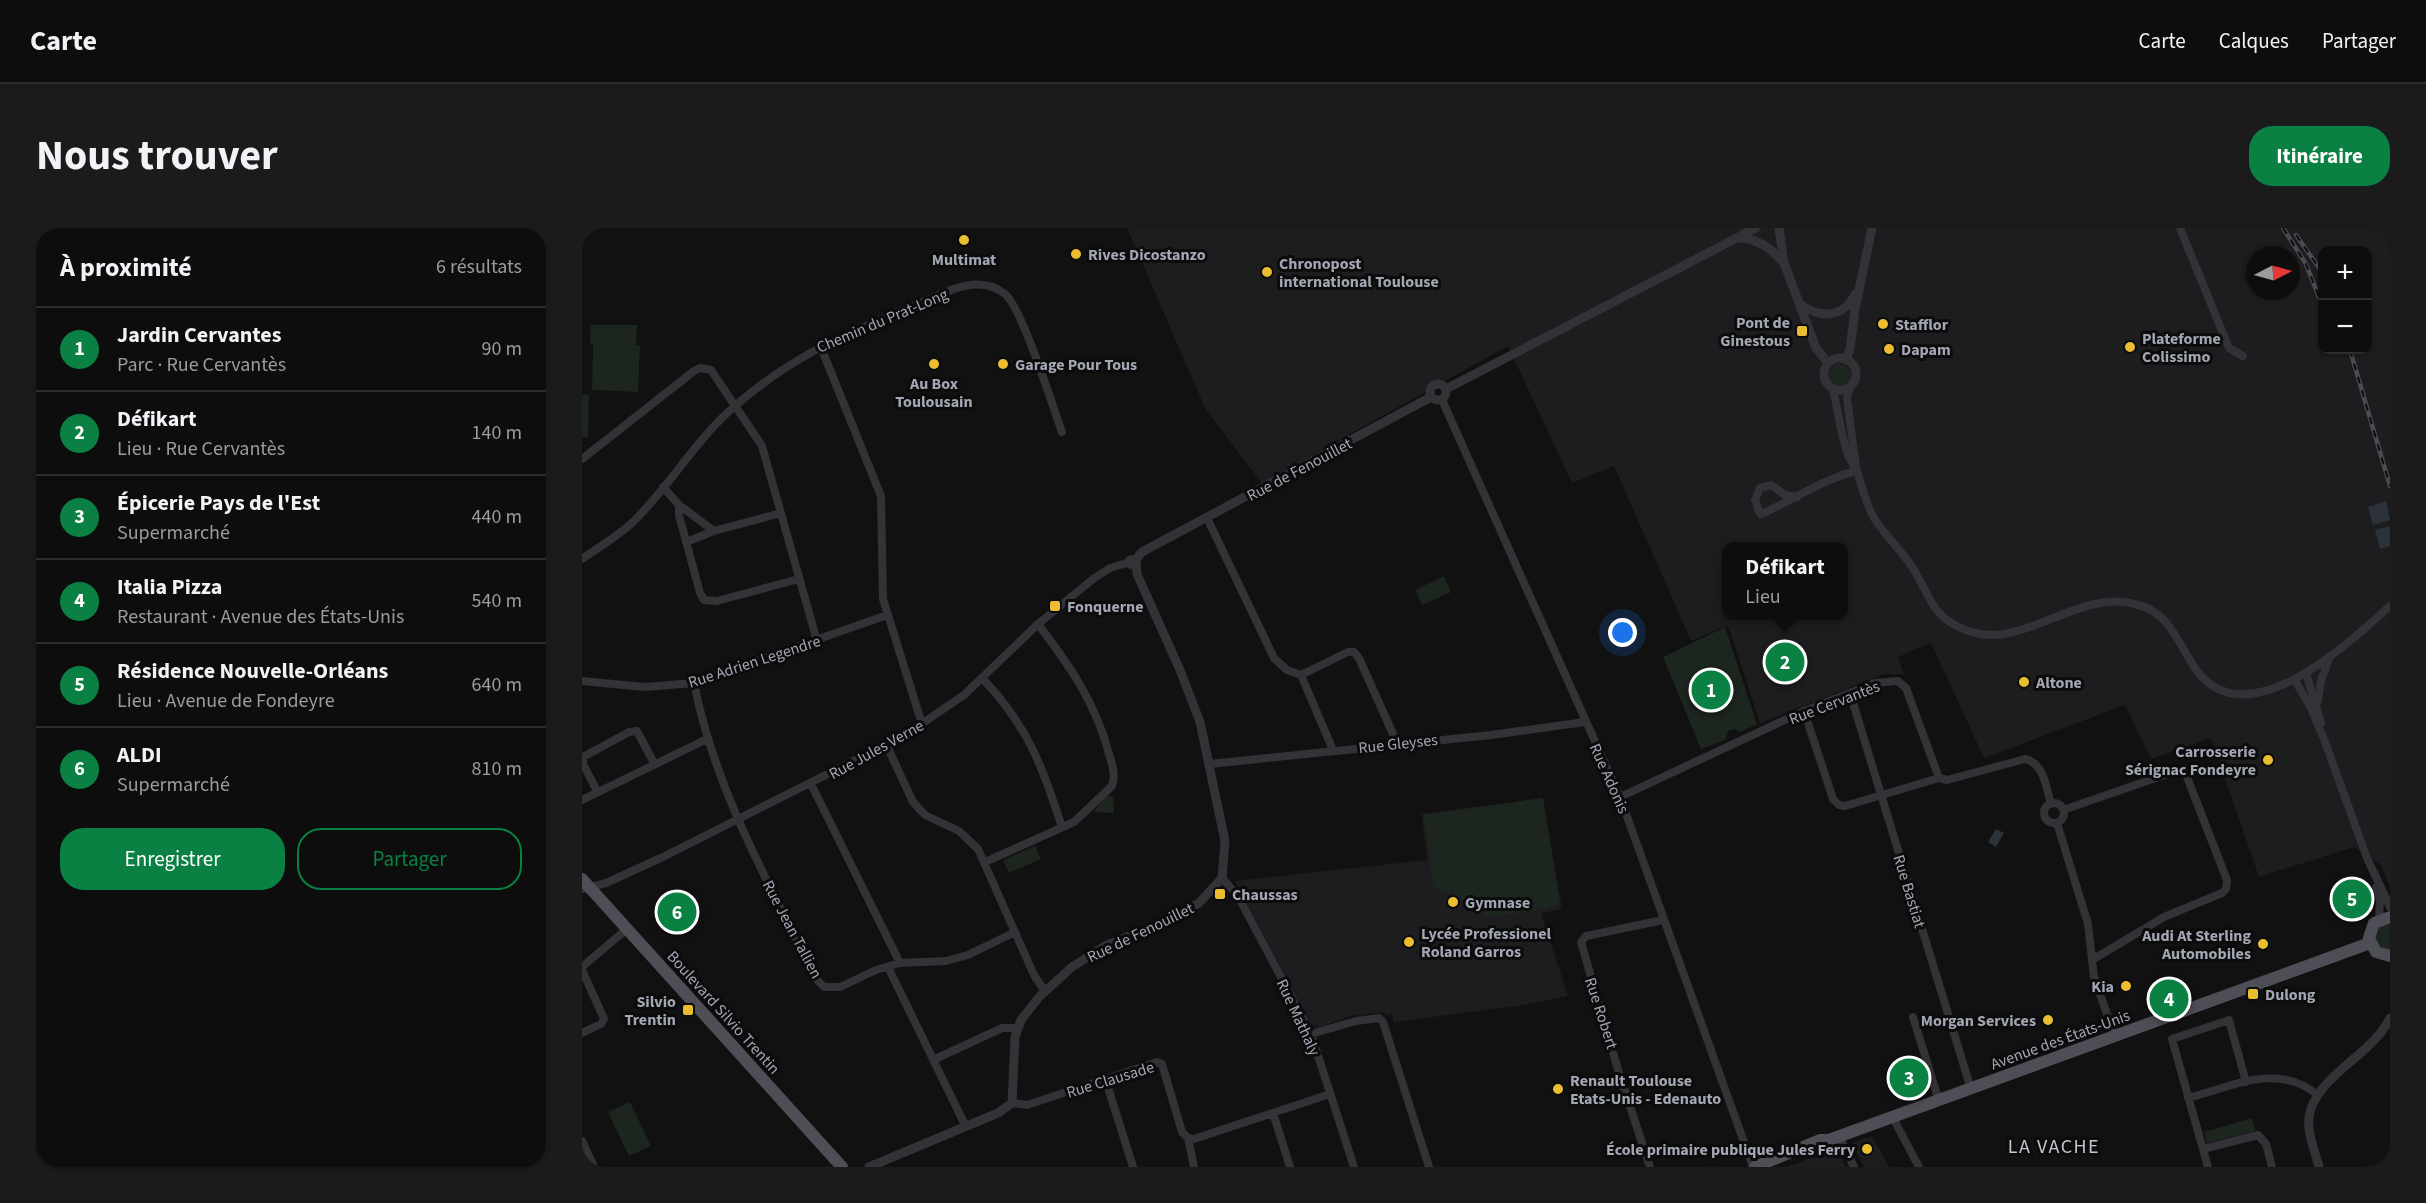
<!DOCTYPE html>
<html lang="fr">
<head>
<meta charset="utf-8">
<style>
	body { margin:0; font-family:"Source Sans 3",sans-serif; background:#1b1b1c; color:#f1f3f6 }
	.controls { position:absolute; right:18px; top:18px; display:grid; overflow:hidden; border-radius:12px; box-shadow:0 2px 4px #0004 }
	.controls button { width:54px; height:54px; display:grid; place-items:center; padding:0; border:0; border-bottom:2px solid #2d2d2e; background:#0d0d0e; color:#f1f3f6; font:30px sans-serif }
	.compass { position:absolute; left:1664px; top:18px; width:54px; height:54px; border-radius:50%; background:#0d0d0e; box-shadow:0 2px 4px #0004; rotate:84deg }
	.you { position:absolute; left:1041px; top:405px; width:21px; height:21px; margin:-15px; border:4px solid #fff; border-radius:50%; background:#1a73e8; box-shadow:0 0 0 9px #1a73e833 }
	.badge { display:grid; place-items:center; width:39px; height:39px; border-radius:50%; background:#0b8043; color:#fff; font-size:20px; font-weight:700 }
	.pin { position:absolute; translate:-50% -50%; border:3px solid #fff; box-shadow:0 2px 6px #0006 }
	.popup { position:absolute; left:1140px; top:314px; width:126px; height:78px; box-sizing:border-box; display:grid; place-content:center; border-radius:12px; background:#0d0d0e; filter:drop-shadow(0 2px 4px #0005); font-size:20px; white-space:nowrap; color:#9a9c9e }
	.popup b { font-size:22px; color:#f1f3f6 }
	.popup::after { content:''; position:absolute; left:50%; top:100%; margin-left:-12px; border:12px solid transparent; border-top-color:#0d0d0e }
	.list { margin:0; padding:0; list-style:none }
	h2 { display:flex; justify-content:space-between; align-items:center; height:78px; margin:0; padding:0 24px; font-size:26px }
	h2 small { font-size:20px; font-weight:400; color:#9a9c9e }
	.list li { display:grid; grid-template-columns:39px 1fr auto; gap:18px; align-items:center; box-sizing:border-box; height:84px; padding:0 24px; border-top:2px solid #2d2d2e }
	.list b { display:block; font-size:22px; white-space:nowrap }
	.list p { margin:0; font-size:20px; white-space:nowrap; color:#9a9c9e }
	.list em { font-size:20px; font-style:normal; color:#9a9c9e }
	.actions { display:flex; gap:12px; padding:18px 24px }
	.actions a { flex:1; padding:14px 0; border:2px solid #0b8043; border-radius:24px; text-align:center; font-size:21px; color:#0b8043 }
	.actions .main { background:#0b8043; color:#fff }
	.map { position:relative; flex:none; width:1808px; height:939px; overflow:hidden; border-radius:24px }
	header { display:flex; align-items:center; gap:36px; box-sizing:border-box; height:84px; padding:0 30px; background:#0d0d0e; border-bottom:2px solid #2d2d2e }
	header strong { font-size:28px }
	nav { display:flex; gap:33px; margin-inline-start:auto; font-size:21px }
	.intro { display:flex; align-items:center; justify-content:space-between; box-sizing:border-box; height:144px; padding:0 36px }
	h1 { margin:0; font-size:42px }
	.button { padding:15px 27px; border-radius:24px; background:#0b8043; color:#fff; font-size:21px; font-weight:700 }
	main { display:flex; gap:36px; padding:0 36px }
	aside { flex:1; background:#0d0d0e; border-radius:24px; box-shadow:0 2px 4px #0004 }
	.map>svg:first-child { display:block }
	.built { fill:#1d1d1f; fill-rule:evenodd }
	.green { fill:#1d251f }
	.water { fill:#2b323a }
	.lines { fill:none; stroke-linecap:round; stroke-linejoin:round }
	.minor { stroke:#323237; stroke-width:8 }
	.tertiary { stroke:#323237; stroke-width:9 }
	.primary { stroke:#4e4f56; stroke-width:12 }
	.rail-casing { stroke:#4b4c52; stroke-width:4.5 }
	.rail { stroke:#0c0c0d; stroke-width:2; stroke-dasharray:7; stroke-linecap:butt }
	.poi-dot { fill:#ebbd30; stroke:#0c0c0d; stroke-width:2 }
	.labels { text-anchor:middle; stroke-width:6; stroke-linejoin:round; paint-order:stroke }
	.poi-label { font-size:16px; font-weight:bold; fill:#a3a6b3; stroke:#0c0c0d; text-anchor:start }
	.street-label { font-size:16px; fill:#a3a6b3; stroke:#0c0c0d }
	.quarter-label { font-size:20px; letter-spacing:1.5px; fill:#c3c5cf; stroke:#0c0c0d }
</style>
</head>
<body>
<header>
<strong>Carte</strong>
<nav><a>Carte</a><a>Calques</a><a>Partager</a></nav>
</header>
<div class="intro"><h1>Nous trouver</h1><a class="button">Itinéraire</a></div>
<main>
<aside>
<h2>À proximité<small>6 résultats</small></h2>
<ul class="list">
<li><span class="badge">1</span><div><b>Jardin Cervantes</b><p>Parc · Rue Cervantès</p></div><em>90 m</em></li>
<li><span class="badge">2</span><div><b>Défikart</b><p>Lieu · Rue Cervantès</p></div><em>140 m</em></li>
<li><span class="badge">3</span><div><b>Épicerie Pays de l'Est</b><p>Supermarché</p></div><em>440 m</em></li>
<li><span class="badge">4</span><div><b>Italia Pizza</b><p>Restaurant · Avenue des États-Unis</p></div><em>540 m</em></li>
<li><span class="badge">5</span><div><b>Résidence Nouvelle-Orléans</b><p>Lieu · Avenue de Fondeyre</p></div><em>640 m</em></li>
<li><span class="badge">6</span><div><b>ALDI</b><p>Supermarché</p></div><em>810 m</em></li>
</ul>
<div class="actions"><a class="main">Enregistrer</a><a>Partager</a></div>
</aside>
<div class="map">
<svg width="1808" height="939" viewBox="0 0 1808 939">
	<rect width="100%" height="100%" fill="#111112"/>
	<path class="built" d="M545,0H1808V659L1799,637L1772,619L1677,649L1629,510L1569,531L1543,477L1402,530L1349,415L1316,429L1322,446H1302L1178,495L1146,397L1109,413L1032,238L990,255L926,118L680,255L624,182ZM1740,22H1786V122H1740ZM1673,27H1709V63H1673ZM1144,318H1262V388H1144Z
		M961,570L980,681L959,685L986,768L935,778L812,794L810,786L804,787L803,784L768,788L736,800L729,797L653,653L845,632L840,586Z
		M1290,908L1304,933L1307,939H1282L1270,915Z
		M1254,921L1264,939H1205L1218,934Z"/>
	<path class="green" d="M9,97H55L54,117L58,118L56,164L10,162L11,116H8Z
		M1247 147a11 11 0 1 1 22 0a11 11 0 1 1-22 0Z
		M0,166L7,167L6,209H0Z
		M862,348L869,364L840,377L833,362Z
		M1143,399L1175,496L1158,504L1152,501L1146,503L1143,512L1119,521L1081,429Z
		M525,567L531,569L532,585L511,584Z
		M961,570L978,678L905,690L869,663L867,666L851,658L842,587Z
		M453,618L459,631L427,645L421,632Z
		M1805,696L1808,697V721C1799,722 1797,718 1793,711L1797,699Z
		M48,874L69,918L47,928L26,884Z
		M1670,890L1673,903L1625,915L1622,904Z"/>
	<path class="water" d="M1804,273L1808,292L1791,297L1786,279Z
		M1808,298V318L1798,321L1793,302Z
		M1414,601L1422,605L1414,619L1406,614Z"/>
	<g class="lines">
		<path class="minor" d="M1598,0L1647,120L1661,128
			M238,117L299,268L301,371L340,496
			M1268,159L1265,170L1274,239
			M1251,161C1256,183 1259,207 1266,227C1268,233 1273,238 1275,243C1280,259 1284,276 1292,290C1302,306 1315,318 1326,333C1337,347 1343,365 1353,380C1369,401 1398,410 1422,406C1466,399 1508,364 1553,376C1588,384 1595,414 1613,440C1663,513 1767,415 1808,378
			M860,172L1038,569L1171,939
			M0,231L112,143L118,140L129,142L180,218L235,413
			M81,259L97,277L132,303
			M1215,269L1203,267L1189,257L1178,260L1173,272L1178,286L1182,285C1212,271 1242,251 1274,243
			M97,277V287L118,365L122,372L135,373L217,351
			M625,290L692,430L705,442L719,447L751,522
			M104,314L132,303L199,285
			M0,331C17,319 36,308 51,294C88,258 114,211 153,178C211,127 268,104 338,75C364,64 397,45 423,66C441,82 470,177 480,204
			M1724,445L1739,495
			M719,447L766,424H772L777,430L815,515
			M401,451C447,500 459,536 480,599
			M1712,451L1728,478L1742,511L1785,630L1808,679
			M0,453L63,459L112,455L305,387
			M112,455C133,562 187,656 235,752L242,759H258L294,742L318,735L364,733L386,727L433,704
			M1268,465L1389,861
			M1736,473L1739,453L1747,431
			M304,516L331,574L343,587L377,603L396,621L452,747L463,763
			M628,536L909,507L1003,494
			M1357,550L1365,552L1443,531C1462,535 1464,559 1469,576
			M229,556L318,735
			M15,563L1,536V529L47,504L55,503L72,535
			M1038,569L1222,483L1293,455L1316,453L1324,460L1357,550L1263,578L1257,577L1251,571L1222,483
			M0,572L125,511
			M1462 585a10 10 0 1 1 20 0a10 10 0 1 1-20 0Z
			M1481,582L1597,542L1603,544L1645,652L1644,661L1640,665L1582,689L1510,732
			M1475,595L1506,696L1512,749L1533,809
			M403,634L492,594L530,558C534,547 530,536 527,526C514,475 487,437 456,396
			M640,650L656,668L729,806L772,939
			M1794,659L1798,672L1797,692
			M0,661L24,655L81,629L323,507L382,467L456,396L511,351L528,340L548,334
			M0,739L46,700
			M306,739L384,899
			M0,742L22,791L19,796L0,805
			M1331,789L1357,873
			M729,806L774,793L797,790L801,794L847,939
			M351,832L420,800H435
			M523,850L551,939
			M1606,870C1652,858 1695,834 1736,867
			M430,875L445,877L575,834L580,836L600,904L606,910L612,911L748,866
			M691,885L708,939
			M1311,890L1337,939
			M1257,908L1272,939
			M606,910L612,939
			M0,913L12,939
			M1621,921L1676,907L1684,916L1690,939
			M1068,939L1037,845L999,714L1004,708L1081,692
			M1626,939L1590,811L1647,792L1664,854"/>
		<path class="tertiary" d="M1197,0L1202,35L1234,120L1246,135
			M1157,10C1175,10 1189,20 1201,34
			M1218,76C1238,91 1262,90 1273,66
			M1242 146a16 16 0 1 1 32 0a16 16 0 1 1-32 0Z
			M1264,132L1268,121L1273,81L1290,0
			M848 164a8 8 0 1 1 16 0a8 8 0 1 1-16 0Z
			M864,161L1174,0
			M553,338L548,336V332L554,331L560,324L849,169
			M287,939L416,885L430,875L433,809L439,792L457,769L490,739L523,718L593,689L617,675L640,650L643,613L618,494L598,442L555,346L554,331
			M1737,939C1733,923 1725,906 1727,889C1733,848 1791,827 1808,790"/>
		<path class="primary" d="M0,651L260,939
			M1808,689L1792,695L1787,710L1794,724L1808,728
			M1173,939L1238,912H1247L1788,715"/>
		<defs>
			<path id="rail" d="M1701,0L1724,36L1740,77
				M1714,7L1740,44
				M1768,122L1808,258"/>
		</defs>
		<use href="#rail" class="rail-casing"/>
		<use href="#rail" class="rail"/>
	</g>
	<g class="poi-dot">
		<circle cx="382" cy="12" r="6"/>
		<circle cx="494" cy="26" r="6"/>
		<circle cx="685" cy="44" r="6"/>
		<circle cx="1301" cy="96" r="6"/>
		<rect x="1214" y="97" width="12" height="12" rx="3"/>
		<circle cx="1548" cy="119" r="6"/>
		<circle cx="1307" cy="121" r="6"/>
		<circle cx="352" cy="136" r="6"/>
		<circle cx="421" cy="136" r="6"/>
		<rect x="467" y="372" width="12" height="12" rx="3"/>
		<circle cx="1442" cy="454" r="6"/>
		<circle cx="1686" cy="532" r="6"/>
		<rect x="632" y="660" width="12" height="12" rx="3"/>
		<circle cx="871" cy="674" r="6"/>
		<circle cx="827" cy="714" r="6"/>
		<circle cx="1681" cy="716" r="6"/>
		<circle cx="1544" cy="758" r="6"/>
		<rect x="1665" y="760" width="12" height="12" rx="3"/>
		<rect x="100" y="776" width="12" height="12" rx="3"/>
		<circle cx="1466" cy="792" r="6"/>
		<circle cx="976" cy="861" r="6"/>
		<circle cx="1285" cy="921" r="6"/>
	</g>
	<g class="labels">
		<g class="poi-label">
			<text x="506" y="32">Rives Dicostanzo</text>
			<text x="382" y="37" text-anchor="middle">Multimat</text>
			<text x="697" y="41">Chronopost<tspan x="697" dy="18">international Toulouse</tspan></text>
			<text x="1208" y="100" text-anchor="end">Pont de<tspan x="1208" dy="18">Ginestous</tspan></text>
			<text x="1313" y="102">Stafflor</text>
			<text x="1560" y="116">Plateforme<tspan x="1560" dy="18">Colissimo</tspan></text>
			<text x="1319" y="127">Dapam</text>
			<text x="433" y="142">Garage Pour Tous</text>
			<text x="352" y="161" text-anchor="middle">Au Box<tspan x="352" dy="18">Toulousain</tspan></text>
			<text x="485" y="384">Fonquerne</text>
			<text x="1454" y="460">Altone</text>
			<text x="1674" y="529" text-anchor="end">Carrosserie<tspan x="1674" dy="18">Sérignac Fondeyre</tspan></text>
			<text x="650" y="672">Chaussas</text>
			<text x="883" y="680">Gymnase</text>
			<text x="839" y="711">Lycée Professionel<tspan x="839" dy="18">Roland Garros</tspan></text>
			<text x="1669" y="713" text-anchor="end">Audi At Sterling<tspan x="1669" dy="18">Automobiles</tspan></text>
			<text x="1532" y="764" text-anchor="end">Kia</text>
			<text x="1683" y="772">Dulong</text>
			<text x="94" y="779" text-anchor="end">Silvio<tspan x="94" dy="18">Trentin</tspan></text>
			<text x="1454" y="798" text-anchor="end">Morgan Services</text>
			<text x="988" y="858">Renault Toulouse<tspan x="988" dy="18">Etats-Unis - Edenauto</tspan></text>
			<text x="1273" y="927" text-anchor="end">École primaire publique Jules Ferry</text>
		</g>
		<g class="street-label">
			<text transform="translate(300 92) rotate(-23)" y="6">Chemin du Prat-Long</text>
			<text transform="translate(717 241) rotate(-28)" y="6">Rue de Fenouillet</text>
			<text transform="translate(172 433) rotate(-18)" y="6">Rue Adrien Legendre</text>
			<text transform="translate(1252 474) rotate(-21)" y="6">Rue Cervantès</text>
			<text transform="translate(816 515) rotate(-6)" y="6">Rue Gleyses</text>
			<text transform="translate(294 521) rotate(-29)" y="6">Rue Jules Verne</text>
			<text transform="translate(1028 550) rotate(66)" y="6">Rue Adonis</text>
			<text transform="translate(1328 663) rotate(73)" y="6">Rue Bastiat</text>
			<text transform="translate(211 701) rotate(62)" y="6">Rue Jean Tallien</text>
			<text transform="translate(558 704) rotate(-26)" y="6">Rue de Fenouillet</text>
			<text transform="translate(142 784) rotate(48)" y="6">Boulevard Silvio Trentin</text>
			<text transform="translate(1020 785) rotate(72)" y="6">Rue Robert</text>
			<text transform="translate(717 789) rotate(65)" y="6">Rue Mathaly</text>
			<text transform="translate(1478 811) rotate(-20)" y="6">Avenue des États-Unis</text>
			<text transform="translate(528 851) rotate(-17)" y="6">Rue Clausade</text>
		</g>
		<g class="quarter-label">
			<text x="1472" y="925">LA VACHE</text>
		</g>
	</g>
</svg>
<div class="controls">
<button>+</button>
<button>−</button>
</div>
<svg class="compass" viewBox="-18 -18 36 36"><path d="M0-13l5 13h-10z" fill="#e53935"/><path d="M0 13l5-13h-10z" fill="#9a9c9e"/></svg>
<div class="you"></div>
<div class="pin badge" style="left:1129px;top:462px">1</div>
<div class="pin badge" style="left:1203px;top:434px">2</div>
<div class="popup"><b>Défikart</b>Lieu</div>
<div class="pin badge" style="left:1327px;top:850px">3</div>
<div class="pin badge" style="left:1587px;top:771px">4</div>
<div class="pin badge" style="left:1770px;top:671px">5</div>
<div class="pin badge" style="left:95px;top:684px">6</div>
</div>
</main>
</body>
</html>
